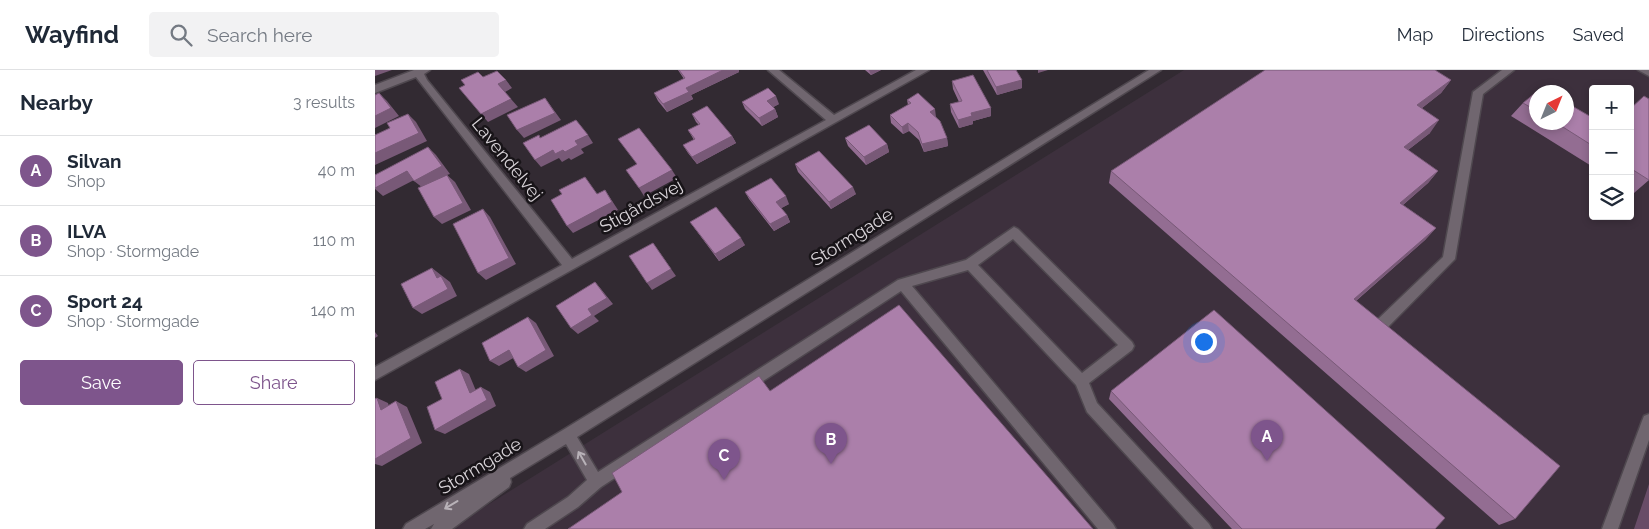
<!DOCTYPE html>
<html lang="en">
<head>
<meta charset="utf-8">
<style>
	body { margin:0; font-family:Raleway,sans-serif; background:#f2f2f3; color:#1f2937 }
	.controls { position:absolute; right:15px; top:15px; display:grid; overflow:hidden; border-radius:5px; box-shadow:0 2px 8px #0003 }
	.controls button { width:45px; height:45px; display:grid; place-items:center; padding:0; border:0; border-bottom:1px solid #e0e1e3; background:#fff; color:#1f2937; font:25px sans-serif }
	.compass { position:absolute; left:1154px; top:15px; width:45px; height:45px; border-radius:50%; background:#fff; box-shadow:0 2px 8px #0003; rotate:43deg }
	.you { position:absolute; left:828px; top:271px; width:18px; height:18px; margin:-12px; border:4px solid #fff; border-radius:50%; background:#1a73e8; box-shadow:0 0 0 8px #1a73e833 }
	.badge { display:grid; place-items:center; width:32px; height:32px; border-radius:50%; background:#7e558c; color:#fff; font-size:16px; font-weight:700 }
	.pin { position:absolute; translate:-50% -41px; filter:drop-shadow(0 1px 2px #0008) }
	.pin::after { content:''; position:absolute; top:26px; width:18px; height:15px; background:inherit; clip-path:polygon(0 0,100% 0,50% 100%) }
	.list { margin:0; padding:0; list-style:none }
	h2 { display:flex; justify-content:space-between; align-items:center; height:65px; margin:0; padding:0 20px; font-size:21px }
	h2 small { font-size:16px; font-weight:400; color:#747a83 }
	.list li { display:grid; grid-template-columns:32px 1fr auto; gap:15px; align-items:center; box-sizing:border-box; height:70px; padding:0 20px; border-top:1px solid #e0e1e3 }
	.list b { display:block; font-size:19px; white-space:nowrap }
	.list p { margin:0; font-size:16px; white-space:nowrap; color:#747a83 }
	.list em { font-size:16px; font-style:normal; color:#747a83 }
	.actions { display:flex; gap:10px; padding:15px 20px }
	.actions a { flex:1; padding:11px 0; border:1px solid #7e558c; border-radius:5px; text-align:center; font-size:18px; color:#7e558c }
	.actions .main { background:#7e558c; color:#fff }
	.icon { flex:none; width:28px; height:28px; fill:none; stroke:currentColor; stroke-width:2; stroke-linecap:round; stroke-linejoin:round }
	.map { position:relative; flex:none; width:1274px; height:459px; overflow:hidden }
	header { display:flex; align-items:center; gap:30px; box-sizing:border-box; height:70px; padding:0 25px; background:#fff; border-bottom:1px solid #e0e1e3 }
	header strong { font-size:24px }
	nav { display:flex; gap:28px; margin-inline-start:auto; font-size:18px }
	.search { width:350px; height:45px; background:#f2f2f3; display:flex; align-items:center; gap:12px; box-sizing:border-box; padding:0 18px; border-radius:5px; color:#747a83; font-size:19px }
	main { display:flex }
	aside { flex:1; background:#fff }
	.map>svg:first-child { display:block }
	.built { fill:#3d303d; fill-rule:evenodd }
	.green { fill:#684c67 }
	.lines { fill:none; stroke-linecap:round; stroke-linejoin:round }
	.minor-casing { stroke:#4f484f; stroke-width:3 }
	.minor { fill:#70666f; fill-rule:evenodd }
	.wall { fill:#936d92 }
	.shaded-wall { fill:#785977 }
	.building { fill:#ab7faa; stroke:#785977 }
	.oneway { stroke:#b8b2b8 }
	.labels { text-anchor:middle; stroke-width:5; stroke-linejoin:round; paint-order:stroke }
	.street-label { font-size:18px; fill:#d7d2d7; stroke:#181418 }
</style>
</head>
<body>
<header>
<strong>Wayfind</strong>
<div class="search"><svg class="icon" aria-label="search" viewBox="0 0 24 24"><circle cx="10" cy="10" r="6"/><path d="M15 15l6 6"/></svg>Search here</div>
<nav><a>Map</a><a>Directions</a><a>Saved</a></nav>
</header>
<main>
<aside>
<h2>Nearby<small>3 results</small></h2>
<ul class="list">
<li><span class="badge">A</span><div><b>Silvan</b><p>Shop</p></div><em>40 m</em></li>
<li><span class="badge">B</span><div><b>ILVA</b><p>Shop · Stormgade</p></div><em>110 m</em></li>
<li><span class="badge">C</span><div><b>Sport 24</b><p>Shop · Stormgade</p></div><em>140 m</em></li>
</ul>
<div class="actions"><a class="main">Save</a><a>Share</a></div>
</aside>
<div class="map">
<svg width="1274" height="459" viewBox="0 0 1274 459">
	<rect width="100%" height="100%" fill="#322a32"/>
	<path class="built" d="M809,0H1274V459H74ZM1218,19H1255V146H1218ZM1162,22H1192V52H1162Z"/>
	<path class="green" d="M1274,414V459H1259Z"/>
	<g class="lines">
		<defs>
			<path id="minor" d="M39,0H55L49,4L52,10L197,189L451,50L393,0H404L459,45L541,0H554L0,310V297L187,195L41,7L0,23V15Z
				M774,0H786L202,367L223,402L523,210L591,190L639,157L643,159L757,272L759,276L757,280L714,313L722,333L834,454L837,459H819L712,342L701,315L593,200L537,216L738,454L741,459H723L526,221L226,417L203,437L170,459H149L152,454L193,427L212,410L191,374L135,408L136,412L134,417L77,459H56L59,454L50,459H28L31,454L188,360ZM638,169L743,275L707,303L603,195Z
				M1127,0H1139L1108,24L1080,189L1011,259L1006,261L1001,259L1000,255L1001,251L1068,187L1098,22Z
				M1263,0H1274V6Z
				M1274,344V370L1243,459H1227L1267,351L1269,346Z"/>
		</defs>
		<use href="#minor" class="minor-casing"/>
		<use href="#minor" class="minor"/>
	</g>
	<path class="wall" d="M303,0H364V2L316,25L318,29L292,42L283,31L279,23L309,9Z
		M490,0H506L496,5Z
		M608,0H641L647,18L622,25Z
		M1076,10L1066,23L1047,38L1055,63L1033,80L1063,101L1053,113L1028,135L1061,158L1050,170L981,231L1140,449L1124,455L734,113L736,101Z
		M577,11L616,46L598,51V54L584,58L576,42L575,34L584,32L578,19Z
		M1162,22V52H1192L1218,48V97L1136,46L1148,33Z
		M1274,29V110L1259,123L1255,120V39Z
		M532,30L561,47L572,68L573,76L549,82L544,70L534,61L528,64L516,53L515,45L533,35Z
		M367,32L404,34L398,37L400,39L403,47L387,56L370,39Z
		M317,44L357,66L361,73L322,94L313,83L308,75L319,70L313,60L324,55L321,52Z
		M470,68L512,74L514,82L491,95L473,76Z
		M420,94L481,124L456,139L423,102Z
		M370,122L414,134L406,138L412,145L415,152L399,161L374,129Z
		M315,152L370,175L344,191Z
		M736,321L1060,459H857L734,329Z"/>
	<path class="shaded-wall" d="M0,0H17L0,6Z
		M348,0H364V2L316,25L318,29L292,42L288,34L311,18Z
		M494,0H506L496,5Z
		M663,0H673L663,3Z
		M131,10L137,18L130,22L123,14Z
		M647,10V18L622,25L621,17Z
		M1076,10L1066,23L1033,49L1042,35Z
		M4,23L12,31L24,46L0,58V46Z
		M401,26L404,34L395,39L392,31Z
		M170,28L186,50L149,68L142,60Z
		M136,29L143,37L113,52L106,44Z
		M616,38V46L598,51V54L584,58L583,50L596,43Z
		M400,39L403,47L387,56L384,48Z
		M560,39L561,47L556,50L555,42Z
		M33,44L41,52L52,71L0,95V83Z
		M1064,50L1055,63L1020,90L1029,77Z
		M533,53L534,61L528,64L527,57Z
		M213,65L218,73L206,79L209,83L196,90L194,88L187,92L184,88L166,97L160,90L178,80L200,71Z
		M357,66L361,73L322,94L317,87Z
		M572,68L573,76L549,82L547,74Z
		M512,74L514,82L491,95L489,87Z
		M53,77L61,85L75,104L72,105L80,112L96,140L67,154L59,147L48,118L39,111Z
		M297,100L302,108L269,126L264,118Z
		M32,101L41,109L8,126L0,119V118Z
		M1063,101L1053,113L1016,145L1025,133Z
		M478,117L481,124L456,139L454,132Z
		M230,120L243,140L198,163L192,156Z
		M411,126L414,134L405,139L401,132Z
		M108,139L115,147L141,194L111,210L103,203Z
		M412,145L415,152L399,161L395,154Z
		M1061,158L1050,170L970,240L979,229Z
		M366,168L370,175L344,191L340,184Z
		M278,173L301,206L277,220L272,213Z
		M57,198L75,212L82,226L47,244L38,238L62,208Z
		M220,212L226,219L238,234L219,246L224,251L203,264L196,258L213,239Z
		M153,247L161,253L179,286L151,302L143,297Z
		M0,262L3,266L0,268Z
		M134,280L142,286L124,296L115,291Z
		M85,299L94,304L104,328L95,323Z
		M106,317L115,322L121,336L70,364L60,360Z
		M2,328L13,333L17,345L6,340Z
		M21,331L32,337L47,373L7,396L0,394V389Z"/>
	<path class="building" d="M304,0H348L311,18L314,22L288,34L279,23L310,8Z
		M612,0H641L647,10L621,17Z
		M890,0H1060L1076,10L1042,35L1064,50L1029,77L1063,101L1025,133L1061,158L979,229L1185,396L1140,449L736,101Z
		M122,1L131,10L123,14L136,29L106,44L84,18L90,15L86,10L103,2L108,7Z
		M598,5L616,38L596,43L597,46L583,50L575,34L587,31L577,11Z
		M393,18L401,26L392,31L400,39L384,48L367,32Z
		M1166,18L1174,22H1162V41L1148,33Z
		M4,23L16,38L0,46V25Z
		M543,23L560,39L555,42L565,51L572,68L547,74L543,62L533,53L527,57L515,45L536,33L532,30Z
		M1269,26L1274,29V110L1255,98V39Z
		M170,28L180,43L142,60L132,45Z
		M1192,33L1218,48V76L1180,52H1192Z
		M332,36L357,66L317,87L308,75L320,69L313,60L325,54L317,44Z
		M33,44L44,63L0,83V65L15,58L12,53Z
		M201,50L213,65L200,71L203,75L190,82L188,80L180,84L178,80L160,90L148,73L164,65L165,68Z
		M494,55L512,74L489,87L470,68Z
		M264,58L297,100L264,118L251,100L262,94L243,69Z
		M53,77L67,96L39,111L32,101L0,118V105Z
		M444,81L478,117L454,132L420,94Z
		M72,105L88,133L59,147L43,118Z
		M210,107L222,124L230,120L237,132L192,156L176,130L187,124L184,120Z
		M396,108L411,126L401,132L412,145L395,154L370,122Z
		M341,137L366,168L340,184L315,152Z
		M108,139L134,188L103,203L78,154Z
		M278,173L296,199L272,213L254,186Z
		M57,198L62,208L66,206L73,219L38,238L26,214Z
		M220,212L232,228L213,239L217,245L196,258L181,236Z
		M524,235L718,459H193L247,422L237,403L384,306L395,321Z
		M839,240L1070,448L1060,459H867L736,321Z
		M153,247L171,280L143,297L134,280L115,291L107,273Z
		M85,299L95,323L106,317L112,330L60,360L52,337L67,329L60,312Z
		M2,328L6,340L21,331L36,368L0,389V329Z"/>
	<defs><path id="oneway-shaft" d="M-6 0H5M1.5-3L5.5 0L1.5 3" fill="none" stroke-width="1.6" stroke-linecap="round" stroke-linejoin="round" transform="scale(1.25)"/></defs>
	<g class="oneway">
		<use href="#oneway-shaft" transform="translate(207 388) rotate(-120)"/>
		<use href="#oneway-shaft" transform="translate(76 435) rotate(149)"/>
	</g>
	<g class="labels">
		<g class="street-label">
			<text transform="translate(132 89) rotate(51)" y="6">Lavendelvej</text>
			<text transform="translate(266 136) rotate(-29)" y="6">Stigårdsvej</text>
			<text transform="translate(477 167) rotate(-32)" y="6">Stormgade</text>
			<text transform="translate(105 396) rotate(-31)" y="6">Stormgade</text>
		</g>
	</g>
</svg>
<div class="controls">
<button>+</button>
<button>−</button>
<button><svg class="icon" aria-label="layers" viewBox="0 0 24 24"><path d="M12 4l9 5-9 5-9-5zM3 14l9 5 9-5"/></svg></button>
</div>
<svg class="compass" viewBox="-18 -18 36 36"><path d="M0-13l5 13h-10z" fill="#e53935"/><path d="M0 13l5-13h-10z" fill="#747a83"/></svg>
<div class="you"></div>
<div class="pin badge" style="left:892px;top:391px">A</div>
<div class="pin badge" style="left:456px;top:394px">B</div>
<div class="pin badge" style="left:349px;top:410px">C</div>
</div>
</main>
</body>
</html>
